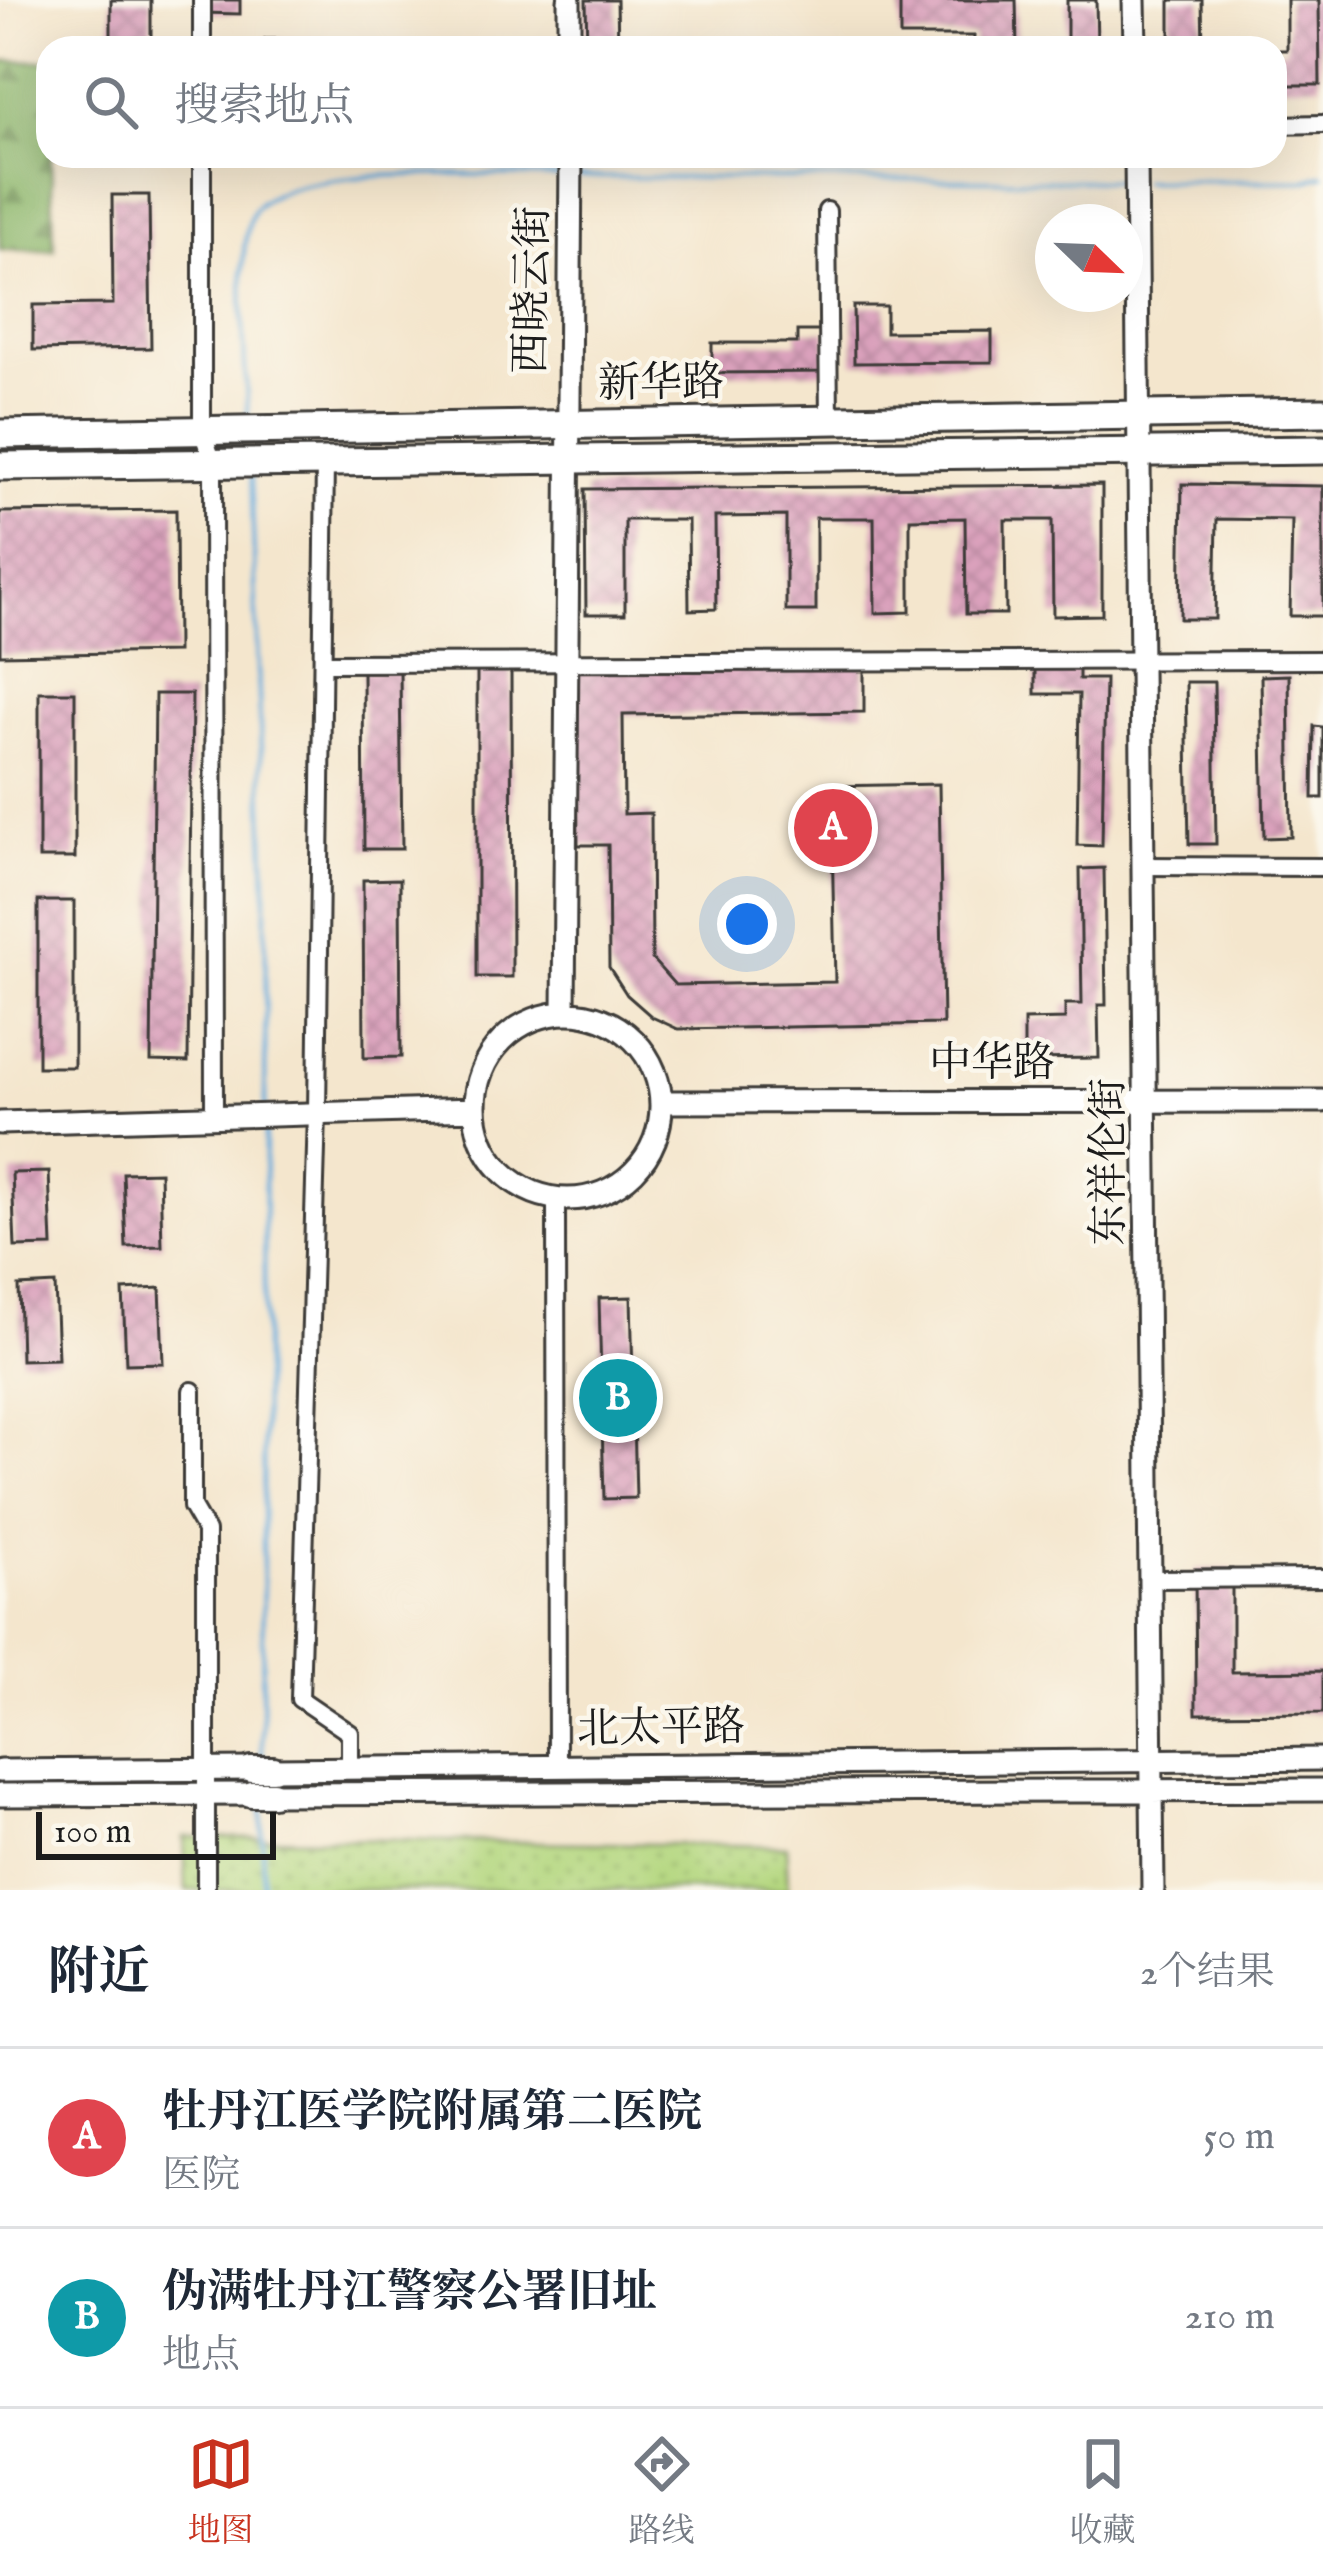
<!DOCTYPE html>
<html lang="zh">
<head>
<meta charset="utf-8">
<style>
	body { margin:0; font-family:"IM FELL English","Noto Serif SC",serif; background:#f2f2f3; color:#1f2937 }
	.compass { position:absolute; left:1035px; top:204px; width:108px; height:108px; border-radius:50%; background:#fff; box-shadow:0 12px 48px #0002; rotate:113deg }
	.scale { position:absolute; left:36px; bottom:30px; width:240px; box-sizing:border-box; padding-left:12px; border:6px solid #1c1c1c; border-top:0; font-size:33px; line-height:42px; white-space:nowrap; color:#1c1c1c; -webkit-text-stroke:9px #fbf7ec; paint-order:stroke }
	.you { position:absolute; left:747px; top:924px; width:42px; height:42px; margin:-30px; border:9px solid #fff; border-radius:50%; background:#1a73e8; box-shadow:0 0 0 18px #1a73e833 }
	.badge { display:grid; place-items:center; width:78px; height:78px; border-radius:50%; background:#c8321e; color:#fff; font-size:39px; font-weight:700 }
	.pin { position:absolute; translate:-50% -50%; border:6px solid #fff; box-shadow:0 3px 12px #0006 }
	.list { margin:0; padding:0; list-style:none }
	h2 { display:flex; justify-content:space-between; align-items:center; height:156px; margin:0; padding:0 48px; font-size:51px }
	h2 small { font-size:39px; font-weight:400; color:#747a83 }
	.list li { display:grid; grid-template-columns:78px 1fr auto; gap:36px; align-items:center; box-sizing:border-box; height:180px; padding:0 48px; border-top:3px solid #e0e1e3 }
	.list b { display:block; font-size:45px; white-space:nowrap }
	.list p { margin:0; font-size:39px; white-space:nowrap; color:#747a83 }
	.list em { font-size:39px; font-style:normal; color:#747a83 }
	.icon { flex:none; width:66px; height:66px; fill:none; stroke:currentColor; stroke-width:2; stroke-linecap:round; stroke-linejoin:round }
	.map { position:relative; flex:none; width:1323px; height:1890px; overflow:hidden }
	.search { position:absolute; background:#fff; box-shadow:0 12px 48px #0002; left:36px; right:36px; top:36px; height:132px; display:flex; align-items:center; gap:30px; box-sizing:border-box; padding:0 42px; border-radius:36px; color:#747a83; font-size:45px }
	.sheet { height:516px; background:#fff }
	nav { display:flex; justify-content:space-around; align-items:center; box-sizing:border-box; height:168px; border-top:3px solid #e0e1e3; background:#fff; font-size:33px; color:#747a83 }
	nav a { display:grid; justify-items:center; gap:6px }
	nav .on { color:#c8321e }
	.map>svg:first-child { display:block }
	.forest { fill:url(#forest-firs); stroke:#566a45; stroke-width:3 }
	.park { fill:url(#park-dots); stroke:#687a4e; stroke-width:3 }
	.lines { fill:none; stroke-linecap:round; stroke-linejoin:round }
	.stream { stroke:#66acdc; stroke-width:4.5 }
	.building { fill:url(#building-cross-hatch) }
	.minor-casing { stroke:#3c3a37; stroke-width:22 }
	.tertiary-casing { stroke:#3c3a37; stroke-width:27 }
	.secondary-casing { stroke:#3c3a37; stroke-width:30 }
	.primary-casing { stroke:#3c3a37; stroke-width:33 }
	.minor { stroke:#fff; stroke-width:16 }
	.tertiary { stroke:#fff; stroke-width:21 }
	.secondary { stroke:#fff; stroke-width:24 }
	.primary { stroke:#fff; stroke-width:27 }
	.labels { text-anchor:middle; stroke-width:9; stroke-linejoin:round; paint-order:stroke }
	.street-label { font-size:42px; fill:#1c1c1c; stroke:#fbf7ec }
</style>
</head>
<body>
<div class="map">
<svg width="1323" height="1890" viewBox="0 0 1323 1890">
	<defs>
		<pattern id="forest-firs" width="22" height="20" patternUnits="userSpaceOnUse" patternTransform="scale(3)"><rect width="22" height="20" fill="#8fb86e"/><path d="M5 1l3.5 6h-7zM16 11l3.5 6h-7z" fill="#74955a"/></pattern>
		<pattern id="park-dots" width="8" height="8" patternUnits="userSpaceOnUse" patternTransform="scale(3)"><rect width="8" height="8" fill="#b4d77f"/><path d="M2 2h.1M6 6h.1" fill="none" stroke="#9ab86d" stroke-width="1.8" stroke-linecap="round"/></pattern>
		<pattern id="building-cross-hatch" width="8" height="8" patternUnits="userSpaceOnUse" patternTransform="scale(3)"><rect width="8" height="8" fill="#daa1bc"/><path d="M0 0l8 8M0 8l8-8" fill="none" stroke="#ba8aa1"/></pattern>
	</defs>
	<rect width="100%" height="100%" fill="#fbf7ec"/>
	<filter id="ink" filterUnits="userSpaceOnUse"><feTurbulence type="fractalNoise" baseFrequency=".00833" numOctaves="2"/><feDisplacementMap in="SourceGraphic" scale="24" xChannelSelector="R" yChannelSelector="G"/><feConvolveMatrix kernelMatrix="1 2 1 2 8 2 1 2 1" color-interpolation-filters="sRGB"/></filter>
	<filter id="wash" filterUnits="userSpaceOnUse"><feTurbulence type="fractalNoise" baseFrequency=".004" numOctaves="4" result="noise"/><feDisplacementMap in="SourceGraphic" scale="48" xChannelSelector="R" yChannelSelector="G"/><feGaussianBlur stdDeviation="2.7" result="paint"/><feColorMatrix in="noise" values="0 0 0 0 0 0 0 0 0 0 0 0 0 0 0 0 0 1.4 0 .05"/><feComposite in="paint" operator="in"/></filter>
	<g filter="url(#wash)">
		<rect width="100%" height="100%" fill="#f4e6cd"/>
		<path class="forest" d="M0,61H48L54,250H0Z"/>
		<path class="park" d="M184,1837L786,1846L788,1890H186Z"/>
		<g class="lines">
			<path class="stream" d="M579,177L1126,181
				M1143,181H1304L1323,175
				M248,421C247,376 232,243 255,209C288,162 503,176 562,177
				M251,474L266,889L265,1110
				M262,1758L265,1122
				M262,1800L263,1890"/>
		</g>
		<g id="blocks">
			<path class="building" d="M111,0H151V48H111Z
				M204,0H240V14L203,13Z
				M586,0H617L618,48H587Z
				M900,0H1016L1017,48H974V36H900Z
				M1067,0H1096L1097,46L1042,48L1067,44Z
				M1170,0H1202L1203,48H1170Z
				M1287,0H1319L1320,85H1275V50H1287Z
				M265,39H330V48H265Z
				M112,195H149L151,348L33,350V305L113,304Z
				M853,306H886V332L992,331V362L854,363Z
				M797,331H826V372L712,373V343H797Z
				M1182,484L1323,486V616H1290L1292,520L1217,519L1215,619H1180Z
				M1102,485V615L1053,616L1052,520H1005L1006,614H966L965,518L910,519V612L875,613L874,518H816V611H786V516L715,517L716,609L689,610L688,520H625V614H586L585,489Z
				M176,510L177,652L0,655V512Z
				M864,661V712L623,715L624,814L651,813L652,959L675,985L835,982L831,786L939,784L943,1024L678,1029L652,1017L627,995L609,967L608,845H578L576,664Z
				M1035,665L1079,666V679H1105L1102,846L1077,845L1079,694H1035Z
				M477,669H511L512,977H477Z
				M400,670L402,849H364L363,671Z
				M1289,675L1291,837L1264,838L1261,676Z
				M1186,682H1214L1216,844H1189Z
				M39,692H75V858H39Z
				M155,694H192L188,1062L151,1061Z
				M1314,726L1323,727V798H1313Z
				M1104,868L1106,1005H1098L1099,1058L1024,1059V1020L1065,1019V1004H1082L1080,869Z
				M400,879L401,1057L364,1058L363,880Z
				M38,901H74V1067H38Z
				M49,1172L52,1246L15,1247L12,1173Z
				M160,1172L162,1246L126,1247L123,1173Z
				M55,1284L58,1359L21,1360L19,1286Z
				M160,1288L163,1363L126,1364L123,1290Z
				M631,1297L636,1498L604,1499L599,1298Z
				M1195,1569H1232V1672L1323,1671V1713L1196,1714Z"/>
		</g>
	</g>
	<g filter="url(#ink)">
		<use href="#blocks" fill-opacity="0" stroke="#3c3a37" stroke-width="3"/>
		<g class="lines">
			<defs>
				<path id="minor" d="M202,0V48
					M1275,125L1323,124
					M202,156V431L213,463L214,1116
					M827,211L829,420
					M325,462L317,1113L300,1699L350,1733V1768
					M323,663L1323,660
					M1143,866L1323,867
					M556,1198L557,1766
					M192,1391V1507L206,1531V1890
					M1149,1579L1323,1578"/>
				<path id="tertiary" d="M569,0V48
					M1134,0L1135,48
					M1136,156L1153,1890
					M564,1012L571,156
					M475 1106a93 93 0 1 1 186 0a93 93 0 1 1-186 0Z
					M661,1102L1323,1101
					M0,1123L474,1109
					M273,1769L1323,1759
					M0,1771L251,1769
					M273,1794L1323,1790
					M0,1795L251,1794"/>
				<path id="secondary" d="M251,1769H273
					M251,1794H273"/>
				<path id="primary" d="M0,434L1323,412
					M0,466L1323,450"/>
			</defs>
			<use href="#minor" class="minor-casing"/>
			<use href="#tertiary" class="tertiary-casing"/>
			<use href="#secondary" class="secondary-casing"/>
			<use href="#primary" class="primary-casing"/>
			<use href="#minor" class="minor"/>
			<use href="#tertiary" class="tertiary"/>
			<use href="#secondary" class="secondary"/>
			<use href="#primary" class="primary"/>
		</g>
	</g>
	<g class="labels">
		<g class="street-label">
			<text transform="translate(530 290) rotate(-89)" y="15">西晓云街</text>
			<text transform="translate(661 381) rotate(-1)" y="15">新华路</text>
			<text x="992" y="1076">中华路</text>
			<text transform="translate(1107 1162) rotate(-90)" y="15">东祥伦街</text>
			<text transform="translate(661 1726) rotate(-1)" y="15">北太平路</text>
		</g>
	</g>
</svg>
<svg class="compass" viewBox="-18 -18 36 36"><path d="M0-13l5 13h-10z" fill="#e53935"/><path d="M0 13l5-13h-10z" fill="#747a83"/></svg>
<div class="scale">100 m</div>
<div class="you"></div>
<div class="pin badge" style="left:833px;top:828px;background:#e0444e">A</div>
<div class="pin badge" style="left:618px;top:1398px;background:#0f9aa8">B</div>
<div class="search"><svg class="icon" aria-label="search" viewBox="0 0 24 24"><circle cx="10" cy="10" r="6"/><path d="M15 15l6 6"/></svg>搜索地点</div>
</div>
<section class="sheet">
<h2>附近<small>2个结果</small></h2>
<ul class="list">
<li><span class="badge" style="background:#e0444e">A</span><div><b>牡丹江医学院附属第二医院</b><p>医院</p></div><em>50 m</em></li>
<li><span class="badge" style="background:#0f9aa8">B</span><div><b>伪满牡丹江警察公署旧址</b><p>地点</p></div><em>210 m</em></li>
</ul>
</section>
<nav>
<a class="on"><svg class="icon" aria-label="map" viewBox="0 0 24 24"><path d="M3 6l6-2 6 2 6-2v14l-6 2-6-2-6 2zM9 4v14M15 6v14"/></svg>地图</a>
<a><svg class="icon" aria-label="directions" viewBox="0 0 24 24"><path d="M12 3l9 9-9 9-9-9zM9 14v-3h6M13 9l2 2-2 2"/></svg>路线</a>
<a><svg class="icon" aria-label="saved" viewBox="0 0 24 24"><path d="M7 4h10v16l-5-4-5 4z"/></svg>收藏</a>
</nav>
</body>
</html>
